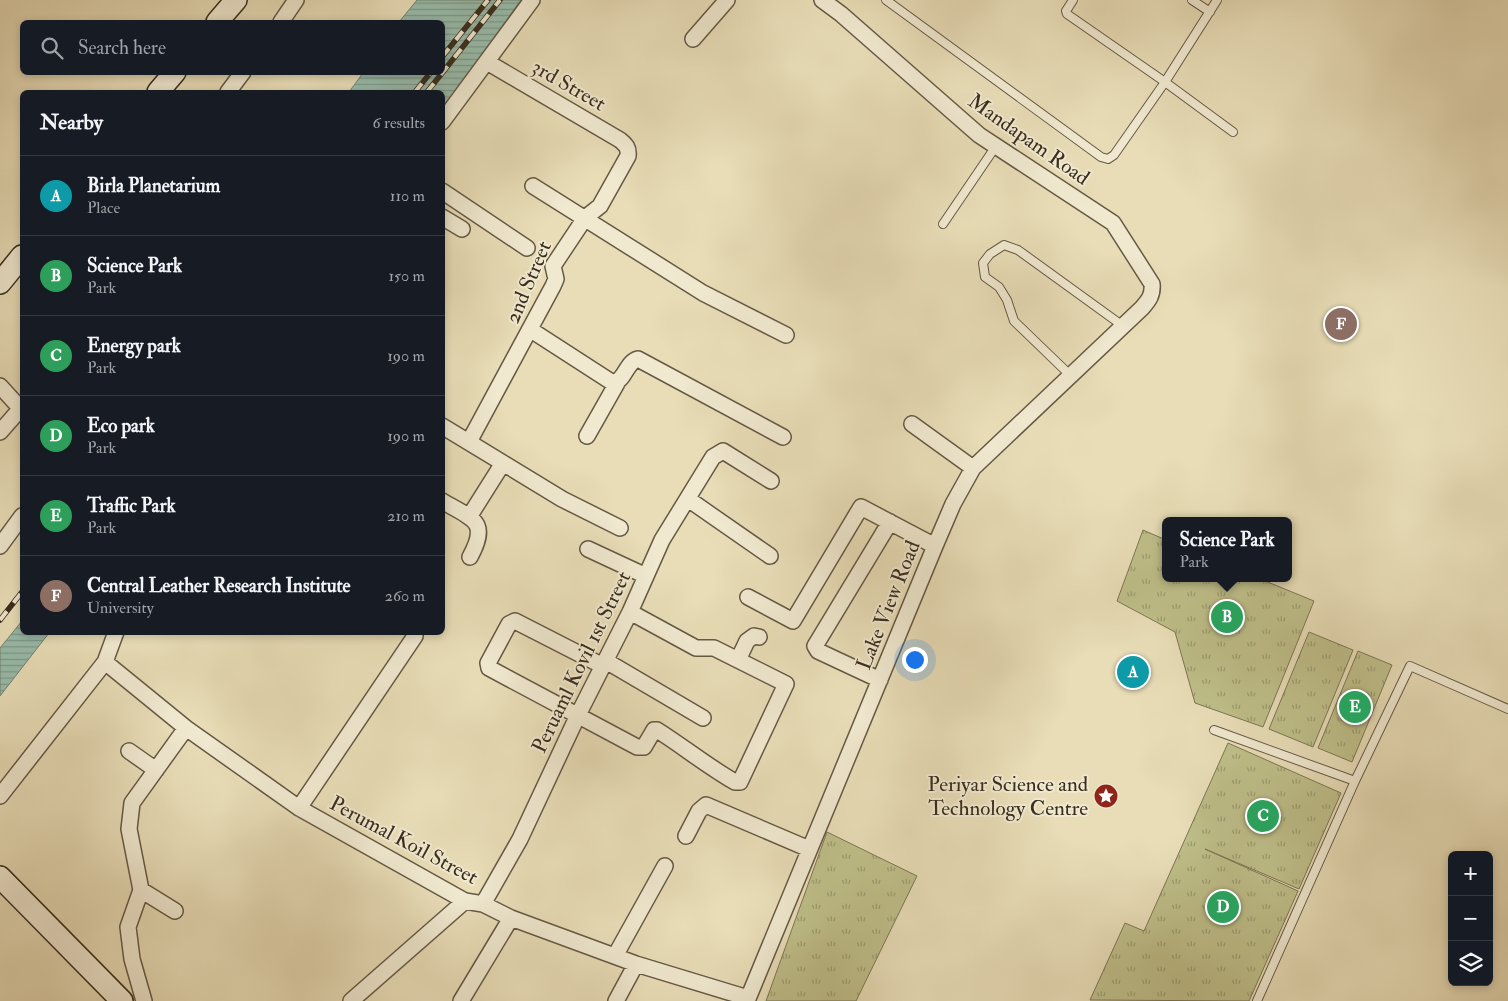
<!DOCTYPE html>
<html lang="en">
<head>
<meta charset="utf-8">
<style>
	body { margin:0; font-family:"IM FELL Double Pica",serif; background:#242831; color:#f1f3f6 }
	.controls { position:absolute; right:15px; bottom:15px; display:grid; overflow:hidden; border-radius:8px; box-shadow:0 2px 8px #0003 }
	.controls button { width:45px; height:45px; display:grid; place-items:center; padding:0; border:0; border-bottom:1px solid #363941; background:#171b24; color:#f1f3f6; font:25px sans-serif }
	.you { position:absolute; left:914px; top:659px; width:18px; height:18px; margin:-12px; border:4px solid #fff; border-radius:50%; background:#1a73e8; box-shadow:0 0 0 8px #1a73e833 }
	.badge { display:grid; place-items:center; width:32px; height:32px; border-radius:50%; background:#c59692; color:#fff; font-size:16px; font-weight:700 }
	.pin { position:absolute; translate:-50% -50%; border:2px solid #fff; box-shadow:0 1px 5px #0006 }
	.popup { position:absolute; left:1162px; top:517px; width:130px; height:65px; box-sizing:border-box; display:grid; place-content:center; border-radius:8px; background:#171b24; filter:drop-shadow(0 1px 4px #0005); font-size:16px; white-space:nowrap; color:#9ea1a6 }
	.popup b { font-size:19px; color:#f1f3f6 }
	.popup::after { content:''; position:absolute; left:50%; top:100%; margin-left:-10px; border:10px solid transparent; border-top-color:#171b24 }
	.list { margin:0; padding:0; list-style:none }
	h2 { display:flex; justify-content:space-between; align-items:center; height:65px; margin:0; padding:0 20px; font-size:21px }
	h2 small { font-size:16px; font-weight:400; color:#9ea1a6 }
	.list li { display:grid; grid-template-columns:32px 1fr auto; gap:15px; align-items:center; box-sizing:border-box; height:80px; padding:0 20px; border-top:1px solid #363941 }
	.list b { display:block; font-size:19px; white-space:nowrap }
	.list p { margin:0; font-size:16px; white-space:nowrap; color:#9ea1a6 }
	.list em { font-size:16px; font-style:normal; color:#9ea1a6 }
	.icon { flex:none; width:28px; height:28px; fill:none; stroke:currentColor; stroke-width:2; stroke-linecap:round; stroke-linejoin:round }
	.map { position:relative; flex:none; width:1508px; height:1001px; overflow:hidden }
	.search { position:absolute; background:#171b24; box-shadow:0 2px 8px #0003; left:20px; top:20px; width:425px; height:55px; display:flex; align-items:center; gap:12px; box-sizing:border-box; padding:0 18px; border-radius:8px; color:#9ea1a6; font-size:19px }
	.panel { position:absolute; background:#171b24; box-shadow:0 2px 8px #0003; left:20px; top:90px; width:425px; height:545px; border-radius:8px }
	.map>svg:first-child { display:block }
	.grass { fill:url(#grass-tufts); stroke:#7c7653 }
	.water { fill:url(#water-rules); stroke:#728372 }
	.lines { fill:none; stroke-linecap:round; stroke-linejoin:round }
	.lane-casing { stroke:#655944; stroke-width:10 }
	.street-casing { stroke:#655944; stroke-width:18 }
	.secondary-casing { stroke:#392d1d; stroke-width:24 }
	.lane { stroke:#f0e9d0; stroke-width:8 }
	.street { stroke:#f0e9d0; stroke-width:15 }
	.secondary { stroke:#f0e9d0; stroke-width:21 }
	.rail-casing { stroke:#392d1d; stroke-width:5.5 }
	.rail { stroke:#f0e9d0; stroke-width:4; stroke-dasharray:11; stroke-linecap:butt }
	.labels { text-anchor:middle; stroke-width:4; stroke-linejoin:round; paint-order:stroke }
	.street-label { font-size:21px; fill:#392d1d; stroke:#f0e9d0 }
	.poi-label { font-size:21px; fill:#392d1d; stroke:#f0e9d0; text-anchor:end }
</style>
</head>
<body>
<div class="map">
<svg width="1508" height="1001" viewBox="0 0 1508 1001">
	<defs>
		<pattern id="grass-tufts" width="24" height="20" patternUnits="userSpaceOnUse" patternTransform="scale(1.25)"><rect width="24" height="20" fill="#bebe89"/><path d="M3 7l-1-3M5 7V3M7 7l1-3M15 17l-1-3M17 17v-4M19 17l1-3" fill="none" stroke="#9b9b6f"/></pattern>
		<pattern id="water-rules" width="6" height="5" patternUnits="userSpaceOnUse" patternTransform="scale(1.25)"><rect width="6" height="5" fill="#98bcab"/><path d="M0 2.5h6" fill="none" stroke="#7d998b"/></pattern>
	</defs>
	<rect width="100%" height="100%" fill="#e8ddb7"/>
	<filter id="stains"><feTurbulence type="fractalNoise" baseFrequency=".004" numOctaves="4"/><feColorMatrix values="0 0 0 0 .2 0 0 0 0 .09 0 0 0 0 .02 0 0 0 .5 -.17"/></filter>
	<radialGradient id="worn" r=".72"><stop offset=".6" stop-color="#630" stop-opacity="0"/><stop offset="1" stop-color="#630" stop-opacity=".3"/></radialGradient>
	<path class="grass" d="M1143,530L1166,540V578H1258L1314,601L1263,727L1195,703L1175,632L1117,601Z
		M1309,632L1353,650L1313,747L1269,729Z
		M1358,651L1392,665L1352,762L1318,748Z
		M1228,743L1341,793L1299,889L1205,849L1298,891L1249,1001L1090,1000L1125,923L1144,931Z
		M827,832L917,876L856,1001H766Z"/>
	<path class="water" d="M417,0H521L443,110L442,92H349L363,73L442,72V22H399Z
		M22,621V632L49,633L0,696V648Z"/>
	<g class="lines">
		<defs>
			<path id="lane" d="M886,0L1101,157L1108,159L1114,155L1165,82L1217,0
				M1073,0L1066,11L1067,14L1165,82L1233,132
				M1192,0L1210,12
				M943,224L996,146
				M1070,375L1014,321L1007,300L999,287L985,277L983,263L990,254L1004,245L1018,250L1123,326
				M1214,730L1355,781
				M1257,1001L1355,781L1410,666L1508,709"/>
			<path id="street" d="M281,22L296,0
				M693,39L727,0
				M487,62L620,140C626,145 629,148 628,156L600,206L585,218L553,266L556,279L553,286L470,440L475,446L562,499L620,528
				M228,92L243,72
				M442,122L532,0
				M533,186L703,293L786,335
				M442,191L527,248
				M442,217L462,229
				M531,330L613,383C625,381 626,362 638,359L783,437
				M0,386L21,409
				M912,424L973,468
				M442,426L475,446
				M0,432L22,407
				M587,436L617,383
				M688,499L770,556
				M442,501C472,519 490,520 470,557
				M469,517L503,463
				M0,546L22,516
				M588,549L646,576
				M748,597L793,621L861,507L935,546
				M738,660L747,641L754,636L759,637
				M606,661L703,718
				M105,662L186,728L299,808L465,901L483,904L511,918L636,964L748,998
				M603,666L515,621L509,624L488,663L489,668L637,747H644L654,730H657C684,747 707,766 735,782H740L786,684L714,648H696L630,612
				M880,680L818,651L815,646L890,522
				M129,751L156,770
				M0,796L105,662L116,632
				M299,808L415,636
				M686,836L699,811L706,805L809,849
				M141,890L175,911
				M483,904L520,839L578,715L630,612L662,540L713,457L723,451L771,481
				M615,956L665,866
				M144,1001L132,959L128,927L141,890L129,829L132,803L186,728
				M351,1001L465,901
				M461,1001L511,918
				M616,1001L636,964
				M747,1001L935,546L953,504L973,468L1142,308C1149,300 1153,295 1152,284L1113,223L979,135L841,14L822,0"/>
			<path id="secondary" d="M217,22L236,0
				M158,92L175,72
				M0,283L22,256
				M0,877L122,1001"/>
		</defs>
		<use href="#lane" class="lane-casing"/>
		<use href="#street" class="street-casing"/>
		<use href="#secondary" class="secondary-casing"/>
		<use href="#lane" class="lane"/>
		<use href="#street" class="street"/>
		<use href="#secondary" class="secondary"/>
		<defs>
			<path id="rail" d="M442,57L488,0
				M415,92L431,72
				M427,92L500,0
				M0,620L22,592"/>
		</defs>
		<use href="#rail" class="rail-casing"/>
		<use href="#rail" class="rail"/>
	</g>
	<defs>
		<symbol id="sight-disc" viewBox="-11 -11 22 22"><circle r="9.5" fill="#8f2418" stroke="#f0e9d0"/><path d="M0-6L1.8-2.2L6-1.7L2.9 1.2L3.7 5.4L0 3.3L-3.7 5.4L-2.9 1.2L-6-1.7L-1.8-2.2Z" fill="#fff"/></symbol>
	</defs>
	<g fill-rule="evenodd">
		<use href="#sight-disc" x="1092" y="782" width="28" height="28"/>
	</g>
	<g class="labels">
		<g class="street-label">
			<text transform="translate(569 85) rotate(30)" y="7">3rd Street</text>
			<text transform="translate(1029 139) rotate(35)" y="7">Mandapam Road</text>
			<text transform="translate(528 282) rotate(-67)" y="7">2nd Street</text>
			<text transform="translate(888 605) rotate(-68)" y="7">Lake View Road</text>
			<text transform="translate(581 662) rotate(-64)" y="7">Peruaml Kovil 1st Street</text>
			<text transform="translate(404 840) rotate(28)" y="7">Perumal Koil Street</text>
		</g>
		<g class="poi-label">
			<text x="1088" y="791">Periyar Science and<tspan x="1088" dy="24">Technology Centre</tspan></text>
		</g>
	</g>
	<rect width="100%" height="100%" filter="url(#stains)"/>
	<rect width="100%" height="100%" fill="url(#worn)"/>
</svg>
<div class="controls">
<button>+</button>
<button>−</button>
<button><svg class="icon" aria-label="layers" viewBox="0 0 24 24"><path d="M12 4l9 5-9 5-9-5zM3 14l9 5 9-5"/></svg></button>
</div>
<div class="you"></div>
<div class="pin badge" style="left:1133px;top:672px;background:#0f9aa8">A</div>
<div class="pin badge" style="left:1227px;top:617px;background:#2e9e5b">B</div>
<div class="popup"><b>Science Park</b>Park</div>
<div class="pin badge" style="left:1263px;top:816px;background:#2e9e5b">C</div>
<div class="pin badge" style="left:1223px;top:907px;background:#2e9e5b">D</div>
<div class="pin badge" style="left:1355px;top:707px;background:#2e9e5b">E</div>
<div class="pin badge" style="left:1341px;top:324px;background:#8d6e63">F</div>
<div class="search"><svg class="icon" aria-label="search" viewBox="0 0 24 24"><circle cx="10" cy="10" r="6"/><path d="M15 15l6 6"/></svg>Search here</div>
<section class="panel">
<h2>Nearby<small>6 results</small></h2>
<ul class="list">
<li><span class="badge" style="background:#0f9aa8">A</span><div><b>Birla Planetarium</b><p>Place</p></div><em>110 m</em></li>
<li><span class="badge" style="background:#2e9e5b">B</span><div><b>Science Park</b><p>Park</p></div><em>150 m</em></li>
<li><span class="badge" style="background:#2e9e5b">C</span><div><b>Energy park</b><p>Park</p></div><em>190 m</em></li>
<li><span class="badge" style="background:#2e9e5b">D</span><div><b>Eco park</b><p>Park</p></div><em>190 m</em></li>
<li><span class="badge" style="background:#2e9e5b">E</span><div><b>Traffic Park</b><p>Park</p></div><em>210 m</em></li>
<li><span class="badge" style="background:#8d6e63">F</span><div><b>Central Leather Research Institute</b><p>University</p></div><em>260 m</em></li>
</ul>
</section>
</div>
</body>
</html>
